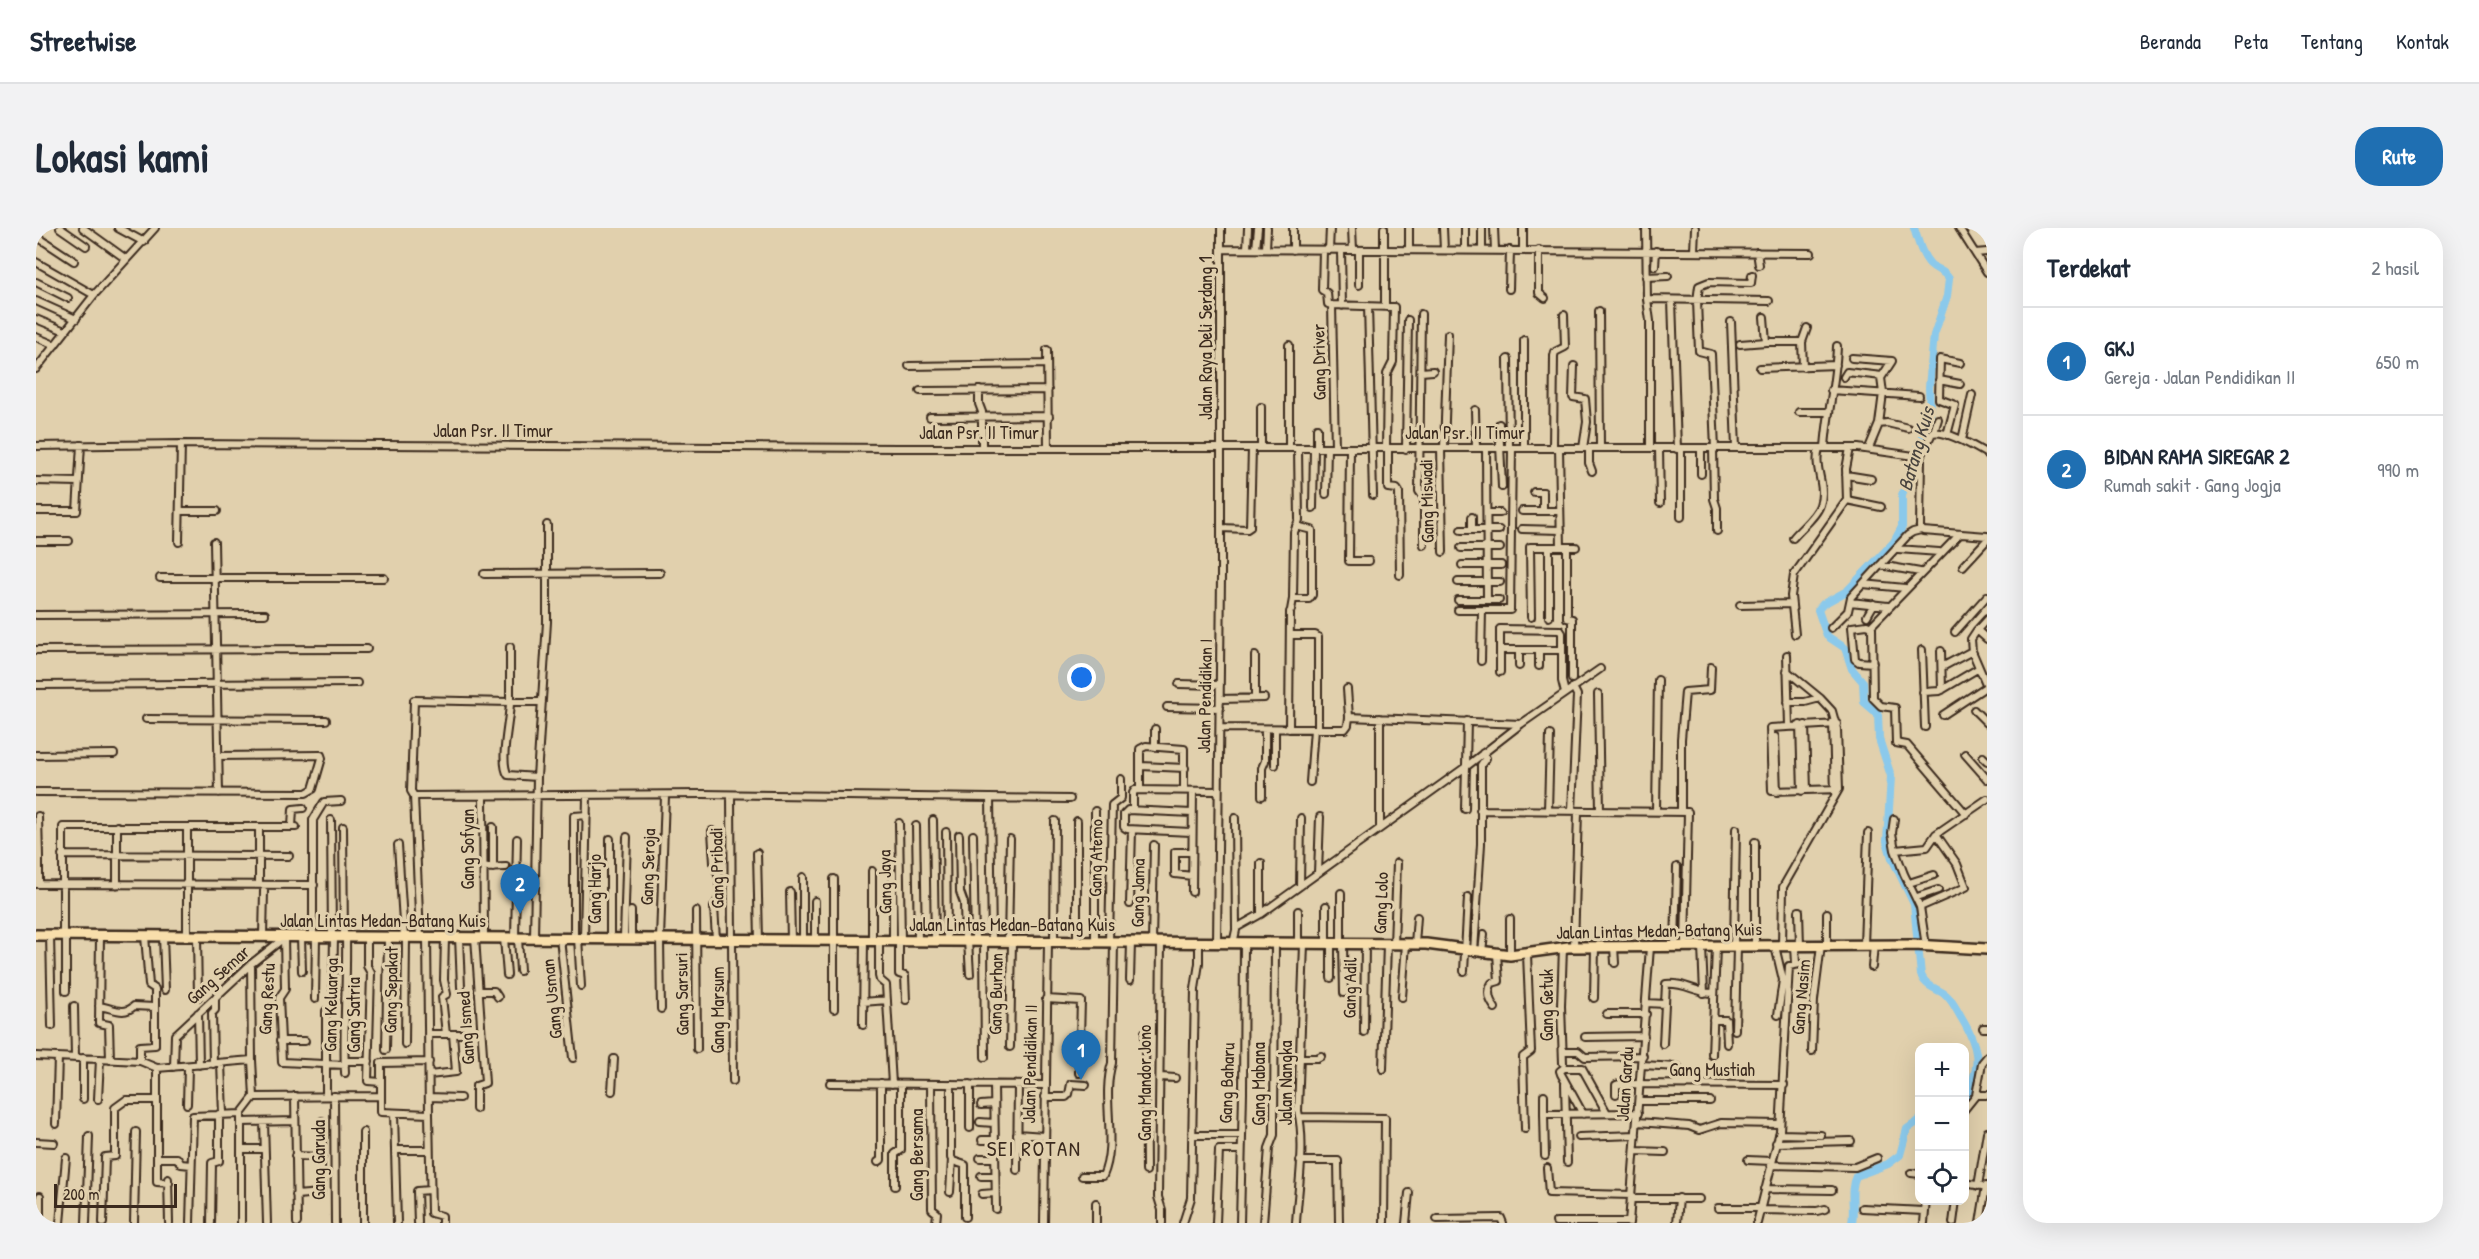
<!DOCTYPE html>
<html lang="id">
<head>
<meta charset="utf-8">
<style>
	body { margin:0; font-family:"Patrick Hand",sans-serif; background:#f2f2f3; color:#1f2937 }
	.controls { position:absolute; right:18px; bottom:18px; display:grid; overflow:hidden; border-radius:12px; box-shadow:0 6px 24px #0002 }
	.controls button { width:54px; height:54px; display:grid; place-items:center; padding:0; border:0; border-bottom:2px solid #e0e1e3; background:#fff; color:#1f2937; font:30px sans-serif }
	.scale { position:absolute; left:18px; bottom:15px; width:123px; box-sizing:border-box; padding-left:6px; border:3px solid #3b2a1e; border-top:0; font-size:16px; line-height:21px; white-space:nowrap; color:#3b2a1e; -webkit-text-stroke:4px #e1d0ad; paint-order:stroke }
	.you { position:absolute; left:1046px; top:450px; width:21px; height:21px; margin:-15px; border:4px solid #fff; border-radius:50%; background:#1a73e8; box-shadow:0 0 0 9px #1a73e833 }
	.badge { display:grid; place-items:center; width:39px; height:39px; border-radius:50%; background:#1f6fb2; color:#fff; font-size:20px; font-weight:700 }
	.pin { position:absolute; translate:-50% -50px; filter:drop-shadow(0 2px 3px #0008) }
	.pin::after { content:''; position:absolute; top:32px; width:21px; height:18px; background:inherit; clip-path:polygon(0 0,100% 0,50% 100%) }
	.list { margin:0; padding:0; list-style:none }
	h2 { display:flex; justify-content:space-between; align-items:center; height:78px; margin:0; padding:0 24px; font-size:26px }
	h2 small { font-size:20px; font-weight:400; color:#747a83 }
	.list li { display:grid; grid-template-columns:39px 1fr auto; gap:18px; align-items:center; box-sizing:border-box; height:108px; padding:0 24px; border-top:2px solid #e0e1e3 }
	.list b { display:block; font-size:22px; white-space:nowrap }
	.list p { margin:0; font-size:20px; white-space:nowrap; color:#747a83 }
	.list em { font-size:20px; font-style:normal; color:#747a83 }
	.icon { flex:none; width:33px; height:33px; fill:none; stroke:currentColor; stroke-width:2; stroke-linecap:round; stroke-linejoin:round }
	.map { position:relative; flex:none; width:1951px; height:995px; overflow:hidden; border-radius:24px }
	header { display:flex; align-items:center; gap:36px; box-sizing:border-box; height:84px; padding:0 30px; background:#fff; border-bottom:2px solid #e0e1e3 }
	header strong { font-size:28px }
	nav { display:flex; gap:33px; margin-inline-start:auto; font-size:21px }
	.intro { display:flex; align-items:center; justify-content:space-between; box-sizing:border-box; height:144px; padding:0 36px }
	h1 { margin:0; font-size:42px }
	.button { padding:15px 27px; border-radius:24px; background:#1f6fb2; color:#fff; font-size:21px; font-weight:700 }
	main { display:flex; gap:36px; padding:0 36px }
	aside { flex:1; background:#fff; border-radius:24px; box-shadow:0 6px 24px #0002 }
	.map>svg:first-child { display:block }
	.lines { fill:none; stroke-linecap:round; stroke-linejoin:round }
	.river { stroke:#8bc9eb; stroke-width:8 }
	.minor-casing { stroke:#3b2a1e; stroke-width:10 }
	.highway-casing { stroke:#3b2a1e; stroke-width:14 }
	.minor { stroke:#e1d0ad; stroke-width:6 }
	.highway { stroke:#f8deab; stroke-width:9 }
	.labels { text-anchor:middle; stroke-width:6; stroke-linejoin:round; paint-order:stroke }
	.street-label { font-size:18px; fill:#3b2a1e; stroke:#e1d0ad }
	.water-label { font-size:20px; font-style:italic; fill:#47423d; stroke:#e1d0ad }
	.quarter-label { font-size:21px; letter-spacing:1.5px; fill:#3b2a1e; stroke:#e1d0ad }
</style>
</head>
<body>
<header>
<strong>Streetwise</strong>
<nav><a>Beranda</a><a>Peta</a><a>Tentang</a><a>Kontak</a></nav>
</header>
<div class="intro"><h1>Lokasi kami</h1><a class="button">Rute</a></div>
<main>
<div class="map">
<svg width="1951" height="995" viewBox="0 0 1951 995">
	<rect width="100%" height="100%" fill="#e1d0ad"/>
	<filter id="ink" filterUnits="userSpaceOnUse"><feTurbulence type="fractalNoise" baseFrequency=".0167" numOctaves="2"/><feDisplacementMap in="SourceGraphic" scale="12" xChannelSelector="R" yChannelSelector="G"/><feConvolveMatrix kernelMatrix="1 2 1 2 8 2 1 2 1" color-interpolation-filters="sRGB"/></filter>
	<g filter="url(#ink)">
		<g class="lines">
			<path class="river" d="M1878,0C1882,12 1885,26 1894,36C1901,43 1908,42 1913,51L1911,68L1898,107L1893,159L1894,186L1866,267V299L1858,314L1811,363L1787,376L1782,382L1791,408L1809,420L1816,441L1827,454L1828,474L1842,486L1843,511L1855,548L1851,613L1856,630L1878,676L1885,747C1891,760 1899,759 1910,767C1917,773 1921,783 1926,791C1944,821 1946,840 1928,871
				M1816,995C1819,980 1813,962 1820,948L1852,936L1864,927L1871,901L1884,892"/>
			<defs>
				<path id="minor" d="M24,0L50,18
					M47,0L90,31
					M82,0L108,14
					M1316,0L1317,22
					M1348,0V22
					M1407,0L1408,22
					M1446,0V22
					M1458,0L1459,22
					M1487,0V22
					M1610,0L1611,71L1614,93V220
					M1923,0L1951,44
					M0,8L38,33
					M1185,21L1775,25
					M1211,21L1212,0
					M1220,21L1222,0
					M1230,21L1231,0
					M1257,22V0
					M1287,22L1286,62L1291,65L1292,76L1296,77
					M1293,22L1294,0
					M1305,22L1306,78
					M1323,22V57
					M1373,22V0
					M1429,22V0
					M1503,22V65L1509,70
					M1658,23L1659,0
					M1721,24L1723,37
					M1939,25L1951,24
					M0,34L58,67
					M1619,38L1620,23
					M1610,49L1632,48
					M0,54L32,70
					M1473,61L1474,22
					M1611,71L1733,73
					M1636,72L1641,221
					M0,73L40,91
					M1296,77L1358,79L1357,134L1351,146L1350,220
					M1296,77L1299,220
					M1332,78L1337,267
					M1349,79V22
					M1563,83L1564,220
					M1385,86L1383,263L1388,270V317
					M1728,89L1730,114H1766L1767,139
					M0,91L29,103
					M1695,94L1700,220
					M0,109L19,117
					M1488,112V220
					M1766,114L1771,100
					M1704,116L1730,114
					M1011,122L1012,220
					M1816,130L1856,133L1845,150L1847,165L1843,196
					M1472,131L1473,220
					M873,138L1011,136
					M1538,138L1537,169L1549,171L1551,194L1547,220
					M1724,140L1800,137
					M0,141L58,67L119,0
					M1385,144L1397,143
					M1808,149L1811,144L1846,148
					M1903,152L1924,156
					M943,162V176L946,184V220
					M1795,162L1883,168
					M884,163L1012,162
					M1439,182L1440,220
					M1763,184H1793
					M894,189L1013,188
					M1463,196L1466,259
					M1281,200V220
					M1898,204L1902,191
					M1911,207L1919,177L1903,171L1904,131L1924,135
					M1926,212L1936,167
					M0,218L145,216L862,220H1822L1885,229
					M1225,220V179
					M1253,220V117
					M1314,220L1313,333H1333
					M1352,220V260L1361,261L1363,264L1364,347
					M1405,220L1407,324
					M1408,220L1412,106
					M1517,220L1518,128L1519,124L1529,119L1528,87
					M1523,220L1525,319
					M1553,220V235L1556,243
					M1623,220L1624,275
					M1677,220L1678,271L1681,280V303
					M1789,220C1791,186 1800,153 1801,118
					M1833,220L1843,196L1851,195L1872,200
					M1370,221L1372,92
					M1450,221L1451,372
					M1645,221V289
					M1665,221V246
					M1679,221L1675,126L1663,123L1661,73L1663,58L1673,54L1715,55L1716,47
					M1951,226C1939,219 1910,201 1896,205L1885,229L1884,299L1887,303L1951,308
					M1810,247L1835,251
					M0,253L42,254
					M1498,264H1507V283
					M1290,266L1291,220
					M1811,272L1845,279
					M1277,280L1278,220
					M0,283H41L45,217
					M144,283H181
					M1486,283H1524
					M1451,285H1464
					M1185,300L1211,301L1214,299L1216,220
					M1486,301L1525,302
					M1425,302H1463
					M1436,302V289
					M1757,310C1765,300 1780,289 1784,277C1791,258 1777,240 1783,221
					M0,313H33
					M143,314L145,216
					M178,314L183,565
					M1531,319V390L1536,391V451
					M1425,320H1464
					M1862,321L1903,324
					M1426,337H1465
					M1844,337L1884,344
					M1927,338L1951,312
					M448,346L624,345
					M124,350H348
					M1422,354H1464
					M1827,356L1869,360
					M1257,371H1273L1276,367V302L1260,298
					M1422,372H1463
					M1814,374L1852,378
					M1704,377L1755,376
					M1255,382L1257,371L1258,304L1263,292L1262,220
					M1422,382H1474L1476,220
					M0,387L229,386
					M1831,388L1838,376
					M1495,389L1494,319H1540
					M1513,389V319
					M1835,398L1924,306
					M1795,400L1812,383L1815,369L1872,307L1877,304L1885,302
					M1941,402L1951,391
					M1919,404L1951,368
					M1759,406L1755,368L1758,347L1811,272L1810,241L1814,220
					M1254,407H1279L1282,409V501
					M0,422L331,421
					M1464,422H1526
					M1483,422V438
					M1886,422L1889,499
					M1905,423L1906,462
					M1936,424L1935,411L1941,402L1951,411
					M1751,427L1753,498
					M1219,428V470
					M1445,433L1446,382
					M1837,435L1823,434L1819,431L1816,399L1831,397L1836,399L1837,470L1845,478L1859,480L1860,515L1871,517L1930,586
					M1503,438V422
					M1906,439L1936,423L1951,458
					M1464,444V401L1524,402L1526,405V453L1529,465
					M1143,456L1184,457
					M0,457L321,455
					M1311,461L1313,489
					M1887,464L1904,463L1943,440
					M1562,466L1564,583
					M1184,471L1228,470
					M1752,474H1769L1784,470
					M1131,479L1184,480
					M1938,482L1951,495
					M1907,487L1951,458
					M110,491L290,492
					M1797,494L1799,565
					M1801,496L1734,500L1736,563L1803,561
					M1764,497L1766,563
					M1769,497L1771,562
					M1184,500L1309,501L1312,497L1313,489L1485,496L1564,441
					M1253,501L1254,384
					M1739,509L1741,564
					M1119,519V501
					M1929,526L1951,551
					M0,527L78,526
					M1947,529L1951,533
					M1239,537V501
					M1105,538L1149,540
					M501,549L472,547C463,533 474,492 474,474H506
					M1274,554L1278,501
					M1104,561V521L1110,518L1148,521V562
					M0,564L270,565L277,561L286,530L285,527L182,528
					M378,568L667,566L1034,571
					M447,568L448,710
					M695,568L697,853
					M1226,568V540L1229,533V501
					M954,570L956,713
					M1429,581L1431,493
					M1097,582V565L1099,562L1182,563
					M1444,582L1652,584L1649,719
					M1512,583L1514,507
					M1536,583L1541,467L1537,459
					M1620,583L1622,452
					M1645,584V511L1649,464L1674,462L1675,439
					M2,588L3,629
					M1858,591L1856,605L1859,622L1868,646L1884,679L1890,718
					M295,592L296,709
					M897,592L899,713
					M863,595L865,713
					M81,598V657
					M880,598L882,713
					M256,599L257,581L267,580
					M307,599L308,709
					M457,599V640
					M1344,600V490
					M676,603L678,635L683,650L684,669L678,679L680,711
					M910,604L911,713
					M1155,604L1091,601L1088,599V586L1092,582L1156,585
					M923,607L924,664L928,675L929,713
					M937,607L939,713
					M362,617L368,709
					M1859,622L1891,619L1900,606L1951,571
					M1156,624H1139V646L1156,648
					M721,625L723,712
					M26,627L253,628
					M1,629H3V656
					M447,640L470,639
					M1282,645L1284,589
					M767,649V712
					M1873,655L1898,647
					M0,656L278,657
					M223,657V599
					M1264,658L1265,590
					M754,664L755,712
					M1156,664L1157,563
					M1881,669L1902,662
					M1094,676L1096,602
					M1884,679L1930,659L1921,636L1900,606
					M660,683L661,821
					M1262,683V716
					M1763,683L1764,718
					M1225,686V635
					M1200,700L1225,686L1431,538L1485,496
					M14,707L16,798
					M27,707V599H260
					M30,707V763
					M64,707L63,795L73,797L74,832
					M127,708L129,762
					M151,708V599
					M161,708L162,769
					M227,708L228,663
					M248,709L249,761L243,770L246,834L309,837
					M265,709L266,743
					M277,709V592L288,574L305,573
					M331,709V738L335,745L332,853L345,854
					M384,709L378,568L375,563L378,472L474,474V419
					M409,709L408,752L411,766L406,769L410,806
					M423,709L425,759
					M439,709L449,855L440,858V881
					M468,710L471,747
					M479,710L481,611
					M482,710L484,743
					M498,710L501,549L511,394V297
					M524,710L537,830
					M538,710V588L551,587
					M542,710L545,758
					M548,710L551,568
					M574,710V611
					M588,710L591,609
					M595,710V683
					M779,712V673
					M836,713V643
					M843,713V748L844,752L850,757L856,856
					M857,713V645
					M863,713V746L869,748L870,772
					M932,713L934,746
					M948,713L949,829
					M972,714L974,611
					M1018,714L1019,593
					M1041,714V593
					M1059,714V583
					M1073,714L1076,577L1085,570V551
					M1116,715L1118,617
					M1125,715L1122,969L1126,982V995
					M1181,715L1185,349V0
					M1197,716L1200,702L1199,590
					M1290,716V678
					M1295,716V750
					M1305,716V665
					M1307,716L1308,765
					M1358,716L1361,635
					M1379,716L1381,689
					M1828,717L1832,605
					M1739,718L1747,752L1742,787
					M1746,718L1747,659L1803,561L1801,501L1796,483L1784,470L1751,443
					M1759,718L1760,736
					M1791,718V685
					M1527,719L1525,778L1527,835
					M1538,719L1542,584
					M1578,719L1579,735
					M1639,719L1641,639
					M1666,719L1668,765
					M1698,719L1700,601
					M1719,719V614
					M1438,723L1445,616V537L1450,530L1447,525
					M1446,724L1448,706
					M1474,727V691
					M215,736L216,832
					M1836,739L1838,717
					M1428,743L1432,669
					M1094,752L1095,714
					M297,763L298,709
					M442,763H458L462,769
					M1366,769L1370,716
					M1558,770L1559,719
					M279,771L280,709
					M1010,771L1045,773L1043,845
					M827,774L851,772
					M1610,775L1629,776
					M38,778L39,829
					M63,778C77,780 88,788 98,778L118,779
					M1459,780C1453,772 1451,763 1456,755L1463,753L1461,726
					M625,781L624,711L629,568
					M798,781V651
					M290,783V868
					M162,785L163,837
					M1571,786H1610
					M1677,792H1690L1691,816
					M827,797L828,713
					M1947,800H1951
					M1699,802L1701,719
					M1109,804L1110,943
					M1328,804L1329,716
					M392,806H429
					M1549,809L1608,808
					M244,813H269
					M369,816L370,709
					M1627,816L1630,756C1648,754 1660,765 1678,765
					M974,819L976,714
					M350,822L352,709
					M1527,823H1542L1549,829L1607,828
					M1776,823L1778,772L1785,717
					M1676,827L1680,719
					M0,828L104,833L121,840L216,832L218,869L345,868V884L393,886L391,709
					M1264,830H1281L1285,828
					M104,833V818L119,817V761L113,757L109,708
					M309,833H333
					M185,835L187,886
					M177,836L176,785L179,782V770
					M1606,837L1642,839
					M138,839L139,807L215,736L248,710
					M121,840V954L133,955
					M1347,841L1351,716
					M309,845C307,799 311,755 310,708
					M393,847L420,844L417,806
					M1125,849L1139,850
					M794,855L1009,857
					M895,856L896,981L901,985L900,995
					M915,856V930L917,933L929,937V989
					M1529,856L1531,934
					M958,857L960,981
					M576,863L578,831
					M1580,866V857L1583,856L1748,857
					M1508,867V886L1602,885
					M1940,867H1951
					M259,868L261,995
					M298,868L299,995
					M345,868V835L393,834
					M393,869L424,870
					M1009,869H1030L1033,866L1035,856L1050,857
					M47,871V830
					M62,871L64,831
					M1603,873H1674
					M151,876L152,839
					M945,877L958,876
					M1928,882L1940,867L1946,835L1951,829
					M358,885L361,995
					M393,886L395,985L406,988V995
					M1508,886L1509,928
					M1547,886L1525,846L1524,843L1528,840H1546L1571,885
					M1264,889L1349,890L1348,995
					M206,894L259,893
					M228,894L231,995
					M944,894L958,895
					M1602,894L1653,898L1663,902L1685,895L1744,896
					M20,896L22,829
					M934,900V856
					M1489,901L1487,829L1495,823L1491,726
					M327,904V995
					M981,906L1008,908
					M1743,906L1785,907
					M1157,907H1205
					M1543,909L1600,907
					M946,912H958
					M0,914L18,915
					M1740,915L1815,913
					M206,921H228
					M359,922H393
					M1599,923L1629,924
					M259,928L286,929V893
					M121,930H141L145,936L155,937
					M944,930H959
					M1712,932L1735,933
					M1264,933H1302L1303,995
					M842,934L845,932V855
					M1734,937L1819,939L1841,930
					M1511,940L1513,965L1596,967
					M981,942L982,857
					M1875,945L1884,946
					M945,948H959
					M1046,948H1067C1082,914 1065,870 1076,835L1078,714
					M132,951L133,995
					M1928,955L1946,958
					M859,958V926L865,922V856
					M1942,958L1951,904
					M1729,961L1796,962
					M914,964L916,931
					M946,966L959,965
					M260,967L285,965V929
					M1596,971H1663
					M1060,975V995
					M1682,980H1724
					M1826,980L1888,983
					M1724,982L1781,983L1789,981
					M1401,991L1465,990L1467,995
					M1520,994H1593
					M4,995V968
					M24,995L30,930
					M50,995L53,908
					M67,995L69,929L79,928V880L90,872H121
					M98,995L100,904
					M154,995L157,888L205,886
					M175,995L176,935L183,933V886
					M205,995V886L218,869
					M382,995L381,963L394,962
					M1008,995L1012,713
					M1147,995L1155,970L1159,761L1163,735V715
					M1180,995L1183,922H1205
					M1204,995L1207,865L1208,716
					M1227,995L1233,920L1238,907L1239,715
					M1260,995C1262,960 1270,916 1262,883L1268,716
					M1370,995L1373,965
					M1593,995L1614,719
					M1641,995L1643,970
					M1721,995L1744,903L1753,738L1764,736
					M1888,995L1890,972
					M1917,995L1920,972
					M1944,995L1950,958"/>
				<path id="highway" d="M0,707L1390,716L1474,727L1532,719L1878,717L1951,721"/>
			</defs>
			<use href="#minor" class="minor-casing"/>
			<use href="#highway" class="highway-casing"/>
			<use href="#minor" class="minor"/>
			<use href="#highway" class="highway"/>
		</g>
	</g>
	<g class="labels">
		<g class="street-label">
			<text transform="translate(1170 110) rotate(-90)" y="6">Jalan Raya Deli Serdang 1</text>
			<text transform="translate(1283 134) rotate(-91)" y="6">Gang Driver</text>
			<text x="457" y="209">Jalan Psr. II Timur</text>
			<text x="943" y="211">Jalan Psr. II Timur</text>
			<text x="1429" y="211">Jalan Psr. II Timur</text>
			<text transform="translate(1391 273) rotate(-91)" y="6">Gang Miswadi</text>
			<text transform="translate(1169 468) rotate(-89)" y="6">Jalan Pendidikan I</text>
			<text transform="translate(432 621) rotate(-90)" y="6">Gang Sofyan</text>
			<text transform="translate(1060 630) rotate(-89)" y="6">Gang Atemo</text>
			<text transform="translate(612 639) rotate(-88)" y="6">Gang Seroja</text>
			<text transform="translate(681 640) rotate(-91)" y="6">Gang Pribadi</text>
			<text transform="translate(849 654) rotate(-91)" y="6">Gang Jaya</text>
			<text transform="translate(559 661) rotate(-90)" y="6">Gang Harjo</text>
			<text transform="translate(1102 665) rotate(-89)" y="6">Gang Jama</text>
			<text transform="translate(1345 675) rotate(-88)" y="6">Gang Lolo</text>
			<text x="347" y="699">Jalan Lintas Medan–Batang Kuis</text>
			<text x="976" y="703">Jalan Lintas Medan–Batang Kuis</text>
			<text transform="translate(1623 703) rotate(-1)" y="6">Jalan Lintas Medan–Batang Kuis</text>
			<text transform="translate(182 747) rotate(-42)" y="6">Gang Semar</text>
			<text transform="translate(1314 760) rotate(-89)" y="6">Gang Adil</text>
			<text transform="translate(355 762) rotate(-89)" y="6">Gang Sepakat</text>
			<text transform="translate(646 766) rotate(-91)" y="6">Gang Sarsuri</text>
			<text transform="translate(960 766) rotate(-89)" y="6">Gang Burhan</text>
			<text transform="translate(1765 769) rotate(-85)" y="6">Gang Nasim</text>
			<text transform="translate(231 771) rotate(-87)" y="6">Gang Restu</text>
			<text transform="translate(516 771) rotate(-96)" y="6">Gang Usman</text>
			<text transform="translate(295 777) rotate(-89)" y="6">Gang Keluarga</text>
			<text transform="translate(1511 777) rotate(-90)" y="6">Gang Getuk</text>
			<text transform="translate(682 782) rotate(-90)" y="6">Gang Marsum</text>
			<text transform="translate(318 787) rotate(-90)" y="6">Gang Satria</text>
			<text transform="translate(430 800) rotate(-94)" y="6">Gang Ismed</text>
			<text transform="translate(994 836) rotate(-89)" y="6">Jalan Pendidikan II</text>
			<text x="1676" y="848">Gang Mustiah</text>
			<text transform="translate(1109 855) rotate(-90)" y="6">Gang Mandor Jono</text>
			<text transform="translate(1191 855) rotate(-88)" y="6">Gang Baharu</text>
			<text transform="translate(1250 855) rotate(-90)" y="6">Jalan Nangka</text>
			<text transform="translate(1223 856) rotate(-90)" y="6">Gang Mabana</text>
			<text transform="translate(1589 856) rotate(-86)" y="6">Jalan Gardu</text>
			<text transform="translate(881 927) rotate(-90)" y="6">Gang Bersama</text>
			<text transform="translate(283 932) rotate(-90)" y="6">Gang Garuda</text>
		</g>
		<g class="water-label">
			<text transform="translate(1880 221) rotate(-74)" y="7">Batang Kuis</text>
		</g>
		<g class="quarter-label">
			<text x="998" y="928">SEI ROTAN</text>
		</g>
	</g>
</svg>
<div class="controls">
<button>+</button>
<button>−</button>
<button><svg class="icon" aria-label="locate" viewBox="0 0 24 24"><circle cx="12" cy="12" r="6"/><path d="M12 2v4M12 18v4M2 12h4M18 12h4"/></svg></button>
</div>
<div class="scale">200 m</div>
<div class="you"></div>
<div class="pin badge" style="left:1045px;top:852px">1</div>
<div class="pin badge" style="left:484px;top:686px">2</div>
</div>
<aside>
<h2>Terdekat<small>2 hasil</small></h2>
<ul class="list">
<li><span class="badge">1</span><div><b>GKJ</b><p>Gereja · Jalan Pendidikan II</p></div><em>650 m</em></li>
<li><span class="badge">2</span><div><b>BIDAN RAMA SIREGAR 2</b><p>Rumah sakit · Gang Jogja</p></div><em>990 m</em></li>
</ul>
</aside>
</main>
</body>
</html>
